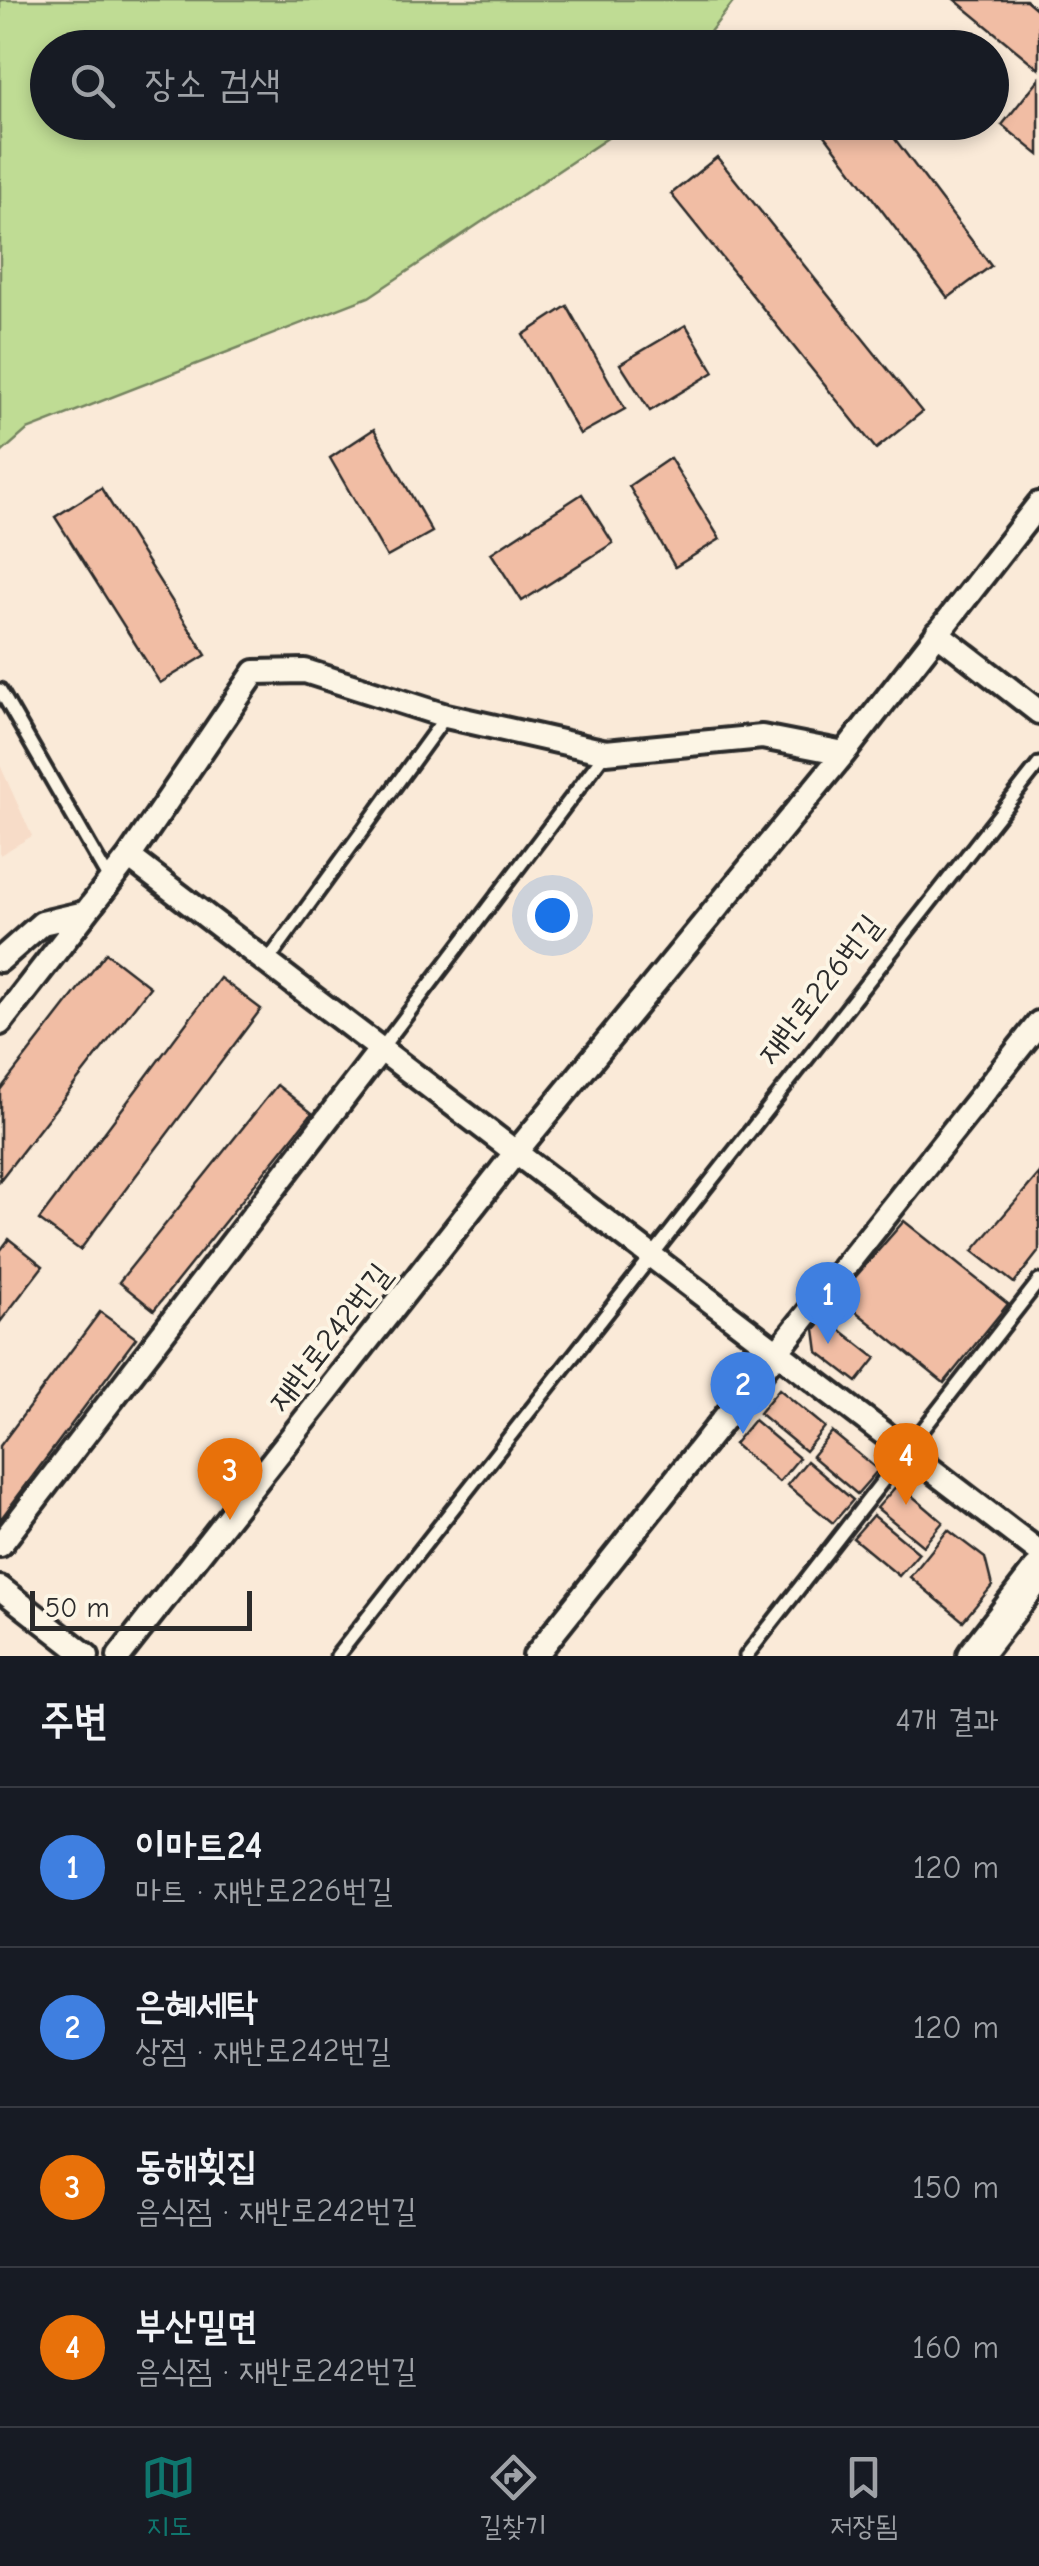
<!DOCTYPE html>
<html lang="ko">
<head>
<meta charset="utf-8">
<style>
	body { margin:0; font-family:"Comic Neue","Poor Story",sans-serif; background:#20242c; color:#f1f3f6 }
	.scale { position:absolute; left:30px; bottom:25px; width:222px; box-sizing:border-box; padding-left:10px; border:5px solid #2b2b2b; border-top:0; font-size:28px; line-height:35px; white-space:nowrap; color:#2b2b2b; -webkit-text-stroke:8px #fcf5e5; paint-order:stroke }
	.you { position:absolute; left:552px; top:915px; width:35px; height:35px; margin:-25px; border:8px solid #fff; border-radius:50%; background:#1a73e8; box-shadow:0 0 0 15px #1a73e833 }
	.badge { display:grid; place-items:center; width:65px; height:65px; border-radius:50%; background:#0f766e; color:#fff; font-size:32px; font-weight:700 }
	.pin { position:absolute; translate:-50% -82px; filter:drop-shadow(0 2px 5px #0008) }
	.pin::after { content:''; position:absolute; top:52px; width:35px; height:30px; background:inherit; clip-path:polygon(0 0,100% 0,50% 100%) }
	.list { margin:0; padding:0; list-style:none }
	h2 { display:flex; justify-content:space-between; align-items:center; height:130px; margin:0; padding:0 40px; font-size:42px }
	h2 small { font-size:32px; font-weight:400; color:#9ea1a6 }
	.list li { display:grid; grid-template-columns:65px 1fr auto; gap:30px; align-items:center; box-sizing:border-box; height:160px; padding:0 40px; border-top:2px solid #363941 }
	.list b { display:block; font-size:38px; white-space:nowrap }
	.list p { margin:0; font-size:32px; white-space:nowrap; color:#9ea1a6 }
	.list em { font-size:32px; font-style:normal; color:#9ea1a6 }
	.icon { flex:none; width:55px; height:55px; fill:none; stroke:currentColor; stroke-width:2; stroke-linecap:round; stroke-linejoin:round }
	.map { position:relative; flex:none; width:1039px; height:1656px; overflow:hidden }
	.search { position:absolute; background:#171b24; box-shadow:0 5px 15px #0003; left:30px; right:30px; top:30px; height:110px; display:flex; align-items:center; gap:25px; box-sizing:border-box; padding:0 35px; border-radius:55px; color:#9ea1a6; font-size:38px }
	.sheet { height:770px; background:#171b24 }
	nav { display:flex; justify-content:space-around; align-items:center; box-sizing:border-box; height:140px; border-top:2px solid #363941; background:#171b24; font-size:28px; color:#9ea1a6 }
	nav a { display:grid; justify-items:center; gap:5px }
	nav .on { color:#0f766e }
	.map>svg:first-child { display:block }
	.built { fill:#f7dcc8 }
	.green { fill:#bfdc94; stroke:#758460; stroke-width:2.5 }
	.building { fill:#f1bda4; stroke:#2b2b2b; stroke-width:2.5 }
	.lines { fill:none; stroke-linecap:round; stroke-linejoin:round }
	.lane-casing { stroke:#2b2b2b; stroke-width:19 }
	.street-casing { stroke:#2b2b2b; stroke-width:30 }
	.secondary-casing { stroke:#2b2b2b; stroke-width:40 }
	.lane { stroke:#fcf5e5; stroke-width:11 }
	.street { stroke:#fcf5e5; stroke-width:22 }
	.secondary { stroke:#fcf5e5; stroke-width:32 }
	.labels { text-anchor:middle; stroke-width:8; stroke-linejoin:round; paint-order:stroke }
	.street-label { font-size:32px; fill:#2b2b2b; stroke:#fcf5e5 }
</style>
</head>
<body>
<div class="map">
<svg width="1039" height="1656" viewBox="0 0 1039 1656">
	<rect width="100%" height="100%" fill="#faead8"/>
	<filter id="ink" filterUnits="userSpaceOnUse"><feTurbulence type="fractalNoise" baseFrequency=".01" numOctaves="2"/><feDisplacementMap in="SourceGraphic" scale="20" xChannelSelector="R" yChannelSelector="G"/><feConvolveMatrix kernelMatrix="1 2 1 2 8 2 1 2 1" color-interpolation-filters="sRGB"/></filter>
	<g filter="url(#ink)">
		<path class="built" d="M0,765L32,836L0,855Z"/>
		<path class="green" d="M0,0H735L698,47L48,48V122L630,123L369,297L27,430L0,454Z"/>
		<path class="building" d="M955,0H1026L1039,11V69Z
			M1039,79V155L1002,125Z
			M815,122H882L991,266L948,298Z
			M717,157L922,412L876,449L671,194Z
			M567,306L625,409L580,434L523,335Z
			M686,325L714,372L650,411L620,364Z
			M374,429L432,532L387,557L330,458Z
			M670,458L720,539L675,567L629,486Z
			M101,488L206,655L160,683L55,517Z
			M582,494L613,543L522,601L491,553Z
			M106,953L150,987L0,1180V1090Z
			M220,978L261,1009L80,1250L39,1220Z
			M277,1085L312,1113L154,1310L119,1282Z
			M1039,1174V1251L1014,1283L973,1251Z
			M904,1221L1008,1304L944,1383L838,1297Z
			M9,1239L43,1266L0,1322V1251Z
			M100,1312L136,1338L0,1520V1446Z
			M825,1318L876,1358L857,1382L818,1352L815,1329Z
			M779,1389L825,1427L805,1451L759,1413Z
			M754,1420L799,1458L779,1482L734,1444Z
			M832,1432L878,1470L857,1494L812,1456Z
			M807,1461L853,1500L833,1523L787,1485Z
			M898,1484L943,1522L923,1546L877,1508Z
			M873,1515L919,1553L899,1576L853,1538Z
			M948,1530L985,1558L992,1586L963,1621L910,1577Z"/>
		<g class="lines">
			<defs>
				<path id="lane" d="M0,690L110,881
					M267,962L446,716
					M381,1049L606,752
					M337,1656L1039,764
					M746,1656L1039,1281"/>
				<path id="street" d="M937,633L1039,712
					M129,857L1039,1552
					M0,960L42,923L85,913
					M0,1023L129,857L255,672L305,671L446,716L606,752L762,737L844,753
					M0,1545L381,1049
					M0,1588L87,1656
					M119,1656L516,1152L844,753L1039,504
					M535,1656L1039,1023"/>
				<path id="secondary" d="M974,1656L1039,1572"/>
			</defs>
			<use href="#lane" class="lane-casing"/>
			<use href="#street" class="street-casing"/>
			<use href="#secondary" class="secondary-casing"/>
			<use href="#lane" class="lane"/>
			<use href="#street" class="street"/>
			<use href="#secondary" class="secondary"/>
		</g>
	</g>
	<g class="labels">
		<g class="street-label">
			<text transform="translate(819 989) rotate(-52)" y="11">재반로226번길</text>
			<text transform="translate(329 1337) rotate(-52)" y="11">재반로242번길</text>
		</g>
	</g>
</svg>
<div class="scale">50 m</div>
<div class="you"></div>
<div class="pin badge" style="left:828px;top:1344px;background:#3f7fe0">1</div>
<div class="pin badge" style="left:743px;top:1434px;background:#3f7fe0">2</div>
<div class="pin badge" style="left:230px;top:1520px;background:#e8710a">3</div>
<div class="pin badge" style="left:906px;top:1505px;background:#e8710a">4</div>
<div class="search"><svg class="icon" aria-label="search" viewBox="0 0 24 24"><circle cx="10" cy="10" r="6"/><path d="M15 15l6 6"/></svg>장소 검색</div>
</div>
<section class="sheet">
<h2>주변<small>4개 결과</small></h2>
<ul class="list">
<li><span class="badge" style="background:#3f7fe0">1</span><div><b>이마트24</b><p>마트 · 재반로226번길</p></div><em>120 m</em></li>
<li><span class="badge" style="background:#3f7fe0">2</span><div><b>은혜세탁</b><p>상점 · 재반로242번길</p></div><em>120 m</em></li>
<li><span class="badge" style="background:#e8710a">3</span><div><b>동해횟집</b><p>음식점 · 재반로242번길</p></div><em>150 m</em></li>
<li><span class="badge" style="background:#e8710a">4</span><div><b>부산밀면</b><p>음식점 · 재반로242번길</p></div><em>160 m</em></li>
</ul>
</section>
<nav>
<a class="on"><svg class="icon" aria-label="map" viewBox="0 0 24 24"><path d="M3 6l6-2 6 2 6-2v14l-6 2-6-2-6 2zM9 4v14M15 6v14"/></svg>지도</a>
<a><svg class="icon" aria-label="directions" viewBox="0 0 24 24"><path d="M12 3l9 9-9 9-9-9zM9 14v-3h6M13 9l2 2-2 2"/></svg>길찾기</a>
<a><svg class="icon" aria-label="saved" viewBox="0 0 24 24"><path d="M7 4h10v16l-5-4-5 4z"/></svg>저장됨</a>
</nav>
</body>
</html>
